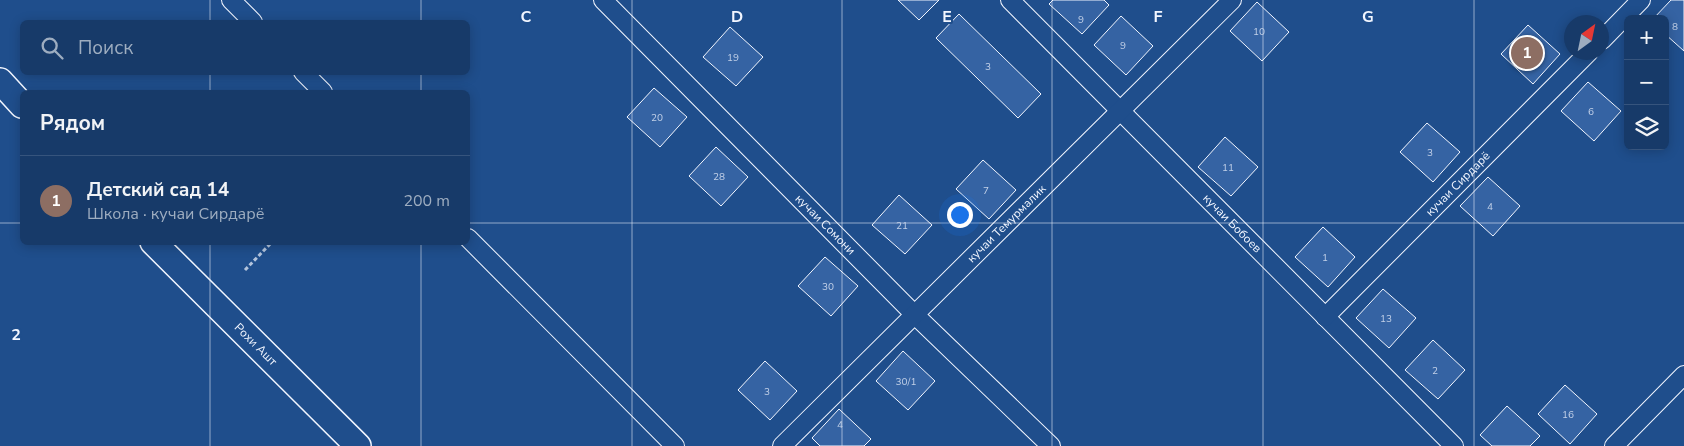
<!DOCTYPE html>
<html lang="ru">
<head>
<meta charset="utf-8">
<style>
	body { margin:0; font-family:"Nunito Sans",sans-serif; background:#20416f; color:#f1f3f6 }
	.controls { position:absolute; right:15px; top:15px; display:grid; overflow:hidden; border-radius:8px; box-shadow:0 2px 12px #0003 }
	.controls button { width:45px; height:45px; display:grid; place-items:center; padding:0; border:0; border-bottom:1px solid #36547d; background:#173a69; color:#f1f3f6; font:25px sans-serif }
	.compass { position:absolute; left:1564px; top:15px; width:45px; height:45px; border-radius:50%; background:#173a69; box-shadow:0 2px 12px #0003; rotate:33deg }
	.you { position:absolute; left:959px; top:214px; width:18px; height:18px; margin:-12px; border:4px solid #fff; border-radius:50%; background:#1a73e8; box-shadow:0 0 0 8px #1a73e833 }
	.badge { display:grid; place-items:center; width:32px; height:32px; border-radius:50%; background:#ffb74d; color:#fff; font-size:16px; font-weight:700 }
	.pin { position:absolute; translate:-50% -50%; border:2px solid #fff; box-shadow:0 1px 5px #0006 }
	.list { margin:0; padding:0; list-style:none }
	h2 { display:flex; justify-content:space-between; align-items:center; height:65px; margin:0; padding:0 20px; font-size:21px }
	h2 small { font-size:16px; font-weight:400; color:#9eadc0 }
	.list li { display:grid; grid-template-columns:32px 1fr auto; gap:15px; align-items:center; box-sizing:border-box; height:90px; padding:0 20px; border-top:1px solid #36547d }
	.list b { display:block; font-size:19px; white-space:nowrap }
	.list p { margin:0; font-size:16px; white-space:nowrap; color:#9eadc0 }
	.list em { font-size:16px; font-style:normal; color:#9eadc0 }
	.icon { flex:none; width:28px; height:28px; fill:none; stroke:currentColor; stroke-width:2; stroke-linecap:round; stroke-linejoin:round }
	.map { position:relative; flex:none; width:1684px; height:446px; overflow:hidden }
	.search { position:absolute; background:#173a69; box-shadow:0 2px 12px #0003; left:20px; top:20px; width:450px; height:55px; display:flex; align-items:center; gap:12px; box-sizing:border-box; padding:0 18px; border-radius:8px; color:#9eadc0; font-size:19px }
	.panel { position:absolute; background:#173a69; box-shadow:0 2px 12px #0003; left:20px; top:90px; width:450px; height:155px; border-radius:8px }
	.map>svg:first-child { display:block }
	.building { fill:#3563a3; stroke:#f2f6ff }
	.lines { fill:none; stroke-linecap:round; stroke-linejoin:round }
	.minor-casing { stroke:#f2f6ff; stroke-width:20 }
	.secondary-casing { stroke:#f2f6ff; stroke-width:28 }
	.path { stroke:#b3c4dc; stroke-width:3; stroke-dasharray:4 2.5; stroke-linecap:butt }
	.minor { stroke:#1f4e8c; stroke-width:18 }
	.secondary { stroke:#1f4e8c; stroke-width:25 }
	.grid { fill:none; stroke:#f2f6ff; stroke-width:1; stroke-opacity:0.55 }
	.labels { text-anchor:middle; stroke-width:4; stroke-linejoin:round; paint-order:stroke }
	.number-label { font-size:10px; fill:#c3d1e8 }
	.street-label { font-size:12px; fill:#f2f6ff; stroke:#1f4e8c }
	.grid-label { font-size:16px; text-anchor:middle; font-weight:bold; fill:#f2f6ff; stroke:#1f4e8c; stroke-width:4; stroke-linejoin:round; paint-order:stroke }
</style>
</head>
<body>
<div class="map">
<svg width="1684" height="446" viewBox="0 0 1684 446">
	<rect width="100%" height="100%" fill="#1f4e8c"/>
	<path class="building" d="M898,0H939L919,20Z
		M1053,0H1104L1109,5L1082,34L1049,4Z
		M1671,0H1684V51L1665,34V19H1653Z
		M1257,2L1289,32L1262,61L1230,31Z
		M959,14L1041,94L1018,118L936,38Z
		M1121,16L1153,46L1126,75L1094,45Z
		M1528,25L1560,54L1533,84L1501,54Z
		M730,27L763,57L736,86L703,57Z
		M1588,82L1621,111L1594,141L1561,111Z
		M654,88L687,117L660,147L627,117Z
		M1427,123L1460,152L1433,182L1400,152Z
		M1225,137L1258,167L1231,196L1198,167Z
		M716,147L748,177L721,206L689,176Z
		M983,160L1016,190L989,219L956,189Z
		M1488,177L1520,206L1493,236L1460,206Z
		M899,195L932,225L905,254L872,225Z
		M1323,227L1355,257L1328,287L1295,257Z
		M825,257L858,286L831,316L798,286Z
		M1383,289L1416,318L1389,348L1356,318Z
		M1433,340L1465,370L1438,399L1405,370Z
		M903,351L935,381L908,410L876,381Z
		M765,361L797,391L770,420L738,390Z
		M1565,385L1597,414L1570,444L1538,414Z
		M1507,406L1540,436L1530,446H1492L1480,435Z
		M839,409L871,439L864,446H820L812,438Z"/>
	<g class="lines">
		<defs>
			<g id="minor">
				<path d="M231,0L253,22"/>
				<path id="s1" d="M603,0L915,315L1051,446"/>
				<path id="s2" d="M1010,0L1454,446"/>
				<path d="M1602,40L1641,0"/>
				<path d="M303,72L323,92"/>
				<path d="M468,238L675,446"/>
				<path id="s3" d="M1325,317L1589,52"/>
				<path id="s4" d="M782,446L1232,0"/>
				<path d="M1614,446L1684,375"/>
			</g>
			<g id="secondary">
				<path d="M0,81L22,105"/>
				<path id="s5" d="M153,242L358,446"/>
			</g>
		</defs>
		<use href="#minor" class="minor-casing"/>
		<use href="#secondary" class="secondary-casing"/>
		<path class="path" d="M245,270L272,242"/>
		<use href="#minor" class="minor"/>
		<use href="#secondary" class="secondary"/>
	</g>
	<path class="grid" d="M210,0V22M421,0V22M632,0V446M842,0V446M1052,0V446M1263,0V446M1474,0V446M210,72V92M421,72V92M0,223H22M468,223H1684M210,242V446M421,242V446"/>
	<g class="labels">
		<g class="number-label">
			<text x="1081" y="23">9</text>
			<text x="1675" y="30">8</text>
			<text x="1259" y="35">10</text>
			<text x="1123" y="49">9</text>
			<text x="733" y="61">19</text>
			<text x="988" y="70">3</text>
			<text x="1591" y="115">6</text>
			<text x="657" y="121">20</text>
			<text x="1430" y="156">3</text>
			<text x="1228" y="171">11</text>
			<text x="719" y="180">28</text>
			<text x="986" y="194">7</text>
			<text x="1490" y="210">4</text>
			<text x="902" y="229">21</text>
			<text x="1325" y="261">1</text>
			<text x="828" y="290">30</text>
			<text x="1386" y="322">13</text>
			<text x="1435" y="374">2</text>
			<text x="906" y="385">30/1</text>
			<text x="767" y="395">3</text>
			<text x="1568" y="418">16</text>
			<text x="840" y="428">4</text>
		</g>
		<g class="street-label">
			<text dy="4" stroke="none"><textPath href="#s3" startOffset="188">кучаи Сирдарё</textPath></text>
			<text dy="4" stroke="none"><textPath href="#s2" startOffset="315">кучаи Бобоев</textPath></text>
			<text dy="4" stroke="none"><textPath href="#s1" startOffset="316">кучаи Сомони</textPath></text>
			<text dy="4" stroke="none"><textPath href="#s4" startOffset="316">кучаи Темурмалик</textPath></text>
			<text dy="4" stroke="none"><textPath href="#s5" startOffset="145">Рохи Ашт</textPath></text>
		</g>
	</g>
	<g class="grid-label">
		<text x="526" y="22">C</text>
		<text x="737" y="22">D</text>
		<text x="947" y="22">E</text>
		<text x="1158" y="22">F</text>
		<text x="1368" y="22">G</text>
		<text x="16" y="340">2</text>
	</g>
</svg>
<div class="controls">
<button>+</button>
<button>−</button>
<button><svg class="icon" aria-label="layers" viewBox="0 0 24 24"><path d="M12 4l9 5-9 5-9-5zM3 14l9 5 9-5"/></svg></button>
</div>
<svg class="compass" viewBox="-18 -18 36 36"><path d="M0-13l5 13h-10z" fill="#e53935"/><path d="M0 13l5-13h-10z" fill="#9eadc0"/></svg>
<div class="you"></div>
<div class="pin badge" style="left:1527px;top:53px;background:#8d6e63">1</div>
<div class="search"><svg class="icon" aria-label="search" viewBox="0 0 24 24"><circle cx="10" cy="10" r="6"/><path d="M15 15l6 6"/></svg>Поиск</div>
<section class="panel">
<h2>Рядом<small></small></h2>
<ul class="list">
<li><span class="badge" style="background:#8d6e63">1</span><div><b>Детский сад 14</b><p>Школа · кучаи Сирдарё</p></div><em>200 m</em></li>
</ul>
</section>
</div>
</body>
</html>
